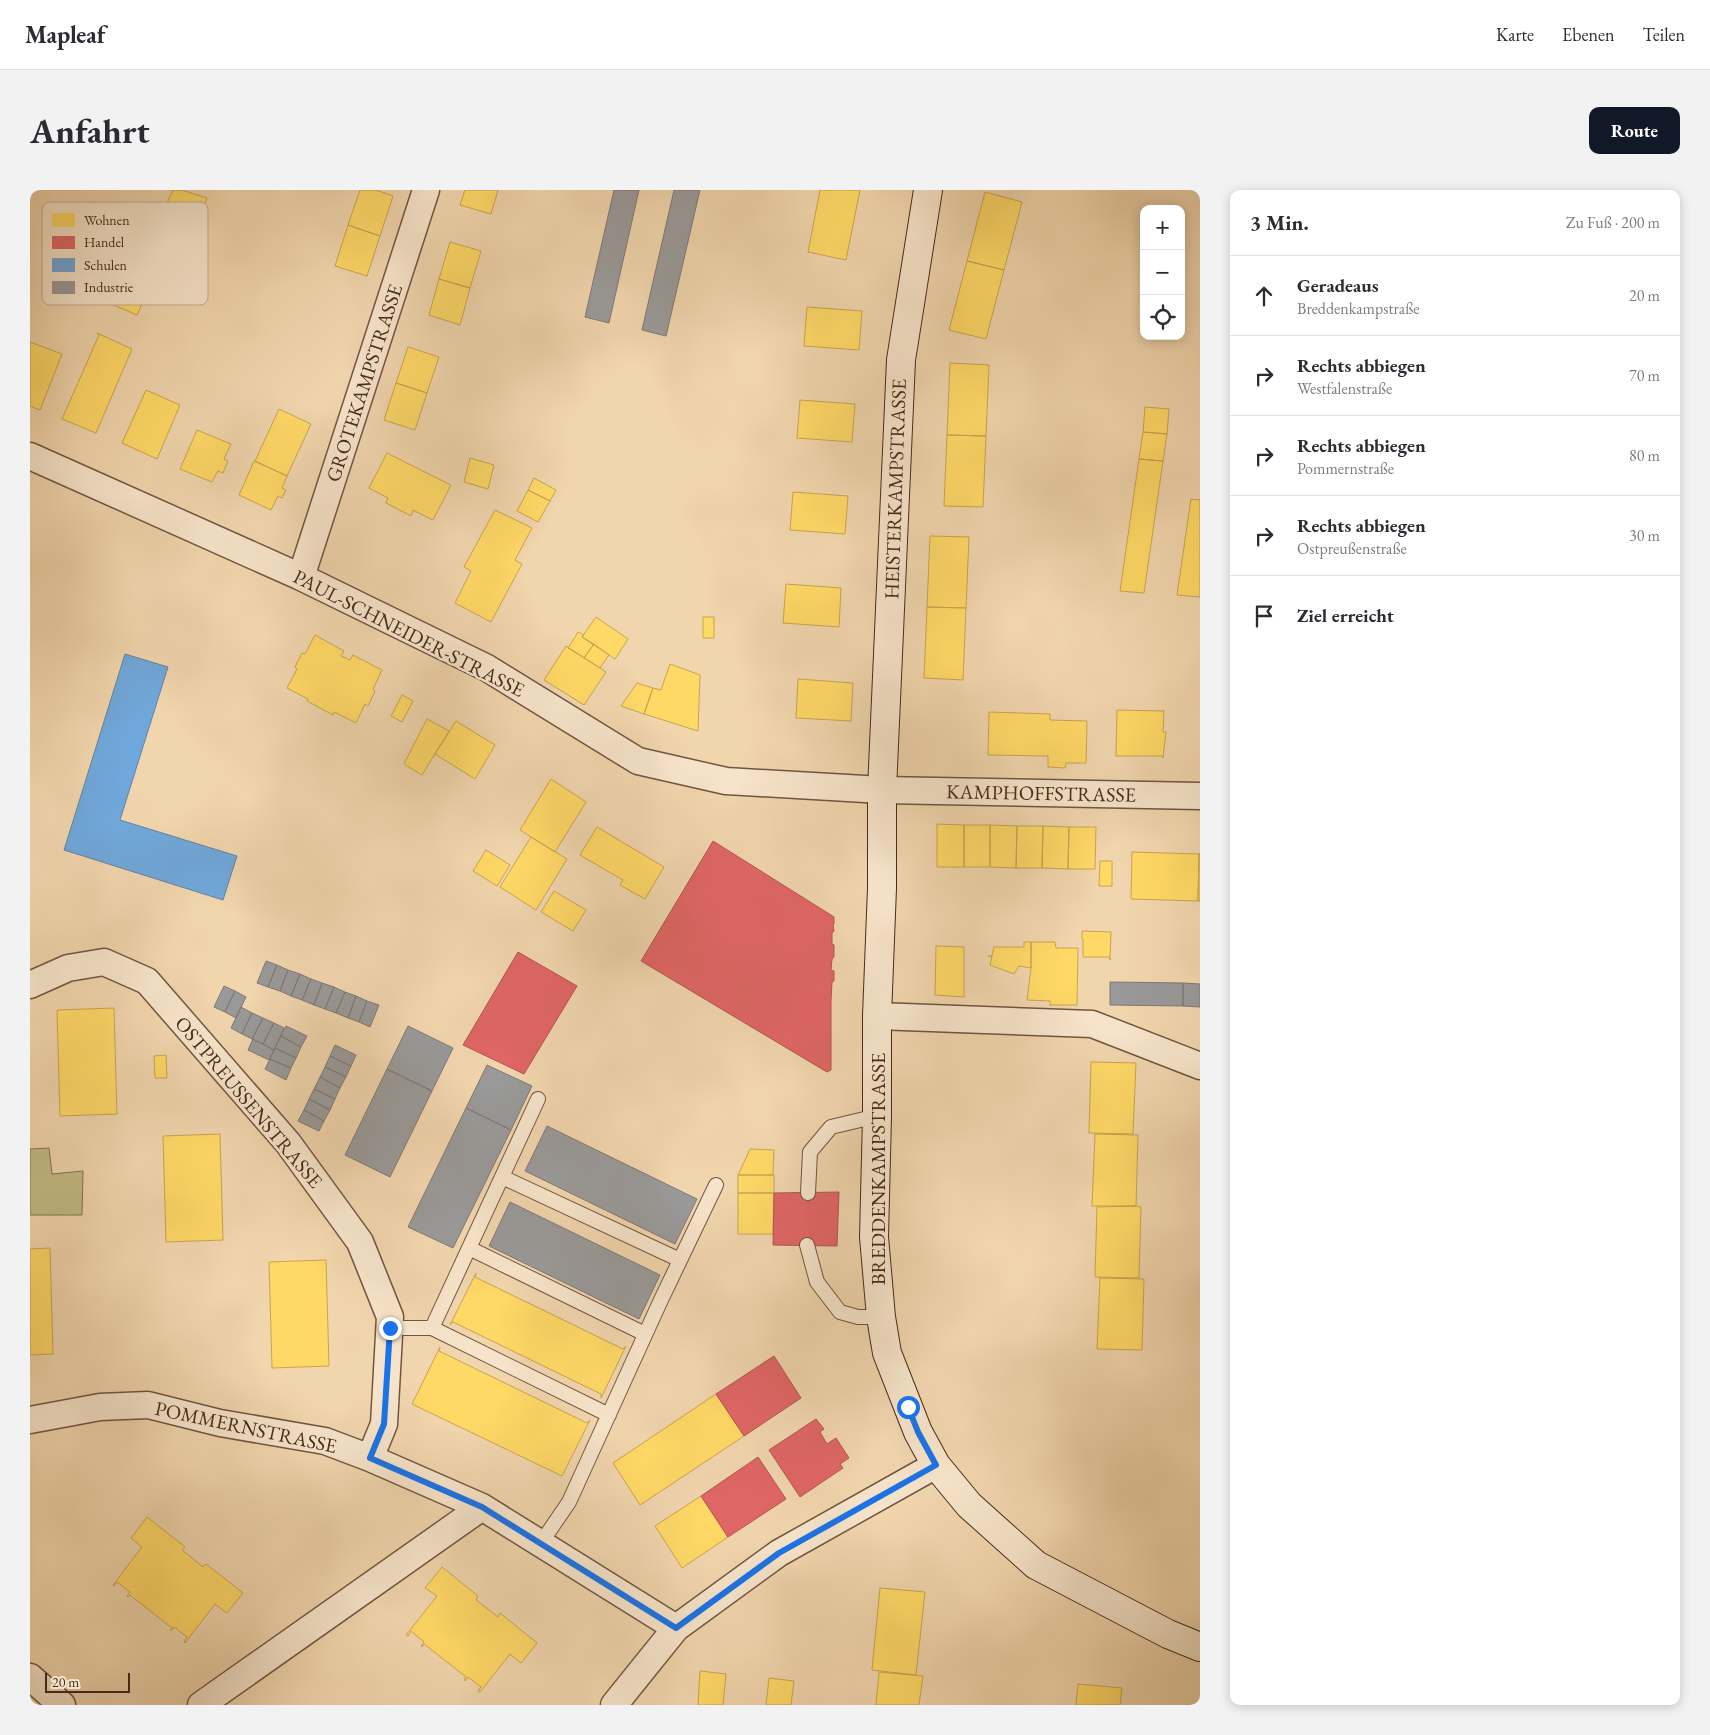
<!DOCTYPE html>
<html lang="de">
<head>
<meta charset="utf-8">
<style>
	body { margin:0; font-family:"EB Garamond",serif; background:#f2f2f3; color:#2b2b33 }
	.controls { position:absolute; right:15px; top:15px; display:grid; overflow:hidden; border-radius:10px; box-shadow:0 2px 12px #0003 }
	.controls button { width:45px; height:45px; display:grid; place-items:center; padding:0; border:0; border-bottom:1px solid #e1e1e2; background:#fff; color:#2b2b33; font:25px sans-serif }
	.scale { position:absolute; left:15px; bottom:12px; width:85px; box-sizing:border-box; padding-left:5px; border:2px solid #462a1c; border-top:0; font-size:14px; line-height:18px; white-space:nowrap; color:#462a1c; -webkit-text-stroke:4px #f6e4ca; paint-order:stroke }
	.stop { position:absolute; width:15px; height:15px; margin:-11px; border:4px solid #1a73e8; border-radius:50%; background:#fff }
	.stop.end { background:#1a73e8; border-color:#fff; box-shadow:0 1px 5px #0008 }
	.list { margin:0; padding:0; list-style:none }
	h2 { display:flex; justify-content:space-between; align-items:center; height:65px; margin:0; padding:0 20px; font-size:21px }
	h2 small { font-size:16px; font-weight:400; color:#7c7c81 }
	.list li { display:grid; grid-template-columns:32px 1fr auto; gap:15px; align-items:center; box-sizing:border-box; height:80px; padding:0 20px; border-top:1px solid #e1e1e2 }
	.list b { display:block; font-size:19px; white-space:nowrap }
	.list p { margin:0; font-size:16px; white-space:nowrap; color:#7c7c81 }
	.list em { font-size:16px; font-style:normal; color:#7c7c81 }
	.icon { flex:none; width:28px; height:28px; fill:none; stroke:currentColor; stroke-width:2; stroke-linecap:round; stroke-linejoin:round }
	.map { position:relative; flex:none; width:1170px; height:1515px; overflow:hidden; border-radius:10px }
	header { display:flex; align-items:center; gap:30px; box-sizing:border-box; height:70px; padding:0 25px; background:#fff; border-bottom:1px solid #e1e1e2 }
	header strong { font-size:24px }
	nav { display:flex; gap:28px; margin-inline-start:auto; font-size:18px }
	.intro { display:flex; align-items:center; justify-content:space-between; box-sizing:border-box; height:120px; padding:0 30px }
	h1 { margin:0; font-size:35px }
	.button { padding:12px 22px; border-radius:10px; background:#111827; color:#fff; font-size:18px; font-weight:700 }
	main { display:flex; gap:30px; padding:0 30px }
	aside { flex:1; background:#fff; border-radius:10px; box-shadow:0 2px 12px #0003 }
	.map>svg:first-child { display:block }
	.green { fill:#c1bb85; stroke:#847250 }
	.homes { fill:#ffd966; stroke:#c8a450 }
	.shops { fill:#e06666; stroke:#b25450 }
	.schools { fill:#6fa8dc; stroke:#6382a2 }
	.industry { fill:#999; stroke:#807874 }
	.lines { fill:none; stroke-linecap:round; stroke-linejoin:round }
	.lane-casing { stroke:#715540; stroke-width:16 }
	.street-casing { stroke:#715540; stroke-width:29 }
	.secondary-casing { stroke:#462a1c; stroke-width:30 }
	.lane { stroke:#f6e4ca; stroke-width:14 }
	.street { stroke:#f6e4ca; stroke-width:26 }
	.secondary { stroke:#f6e4ca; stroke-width:28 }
	.route { stroke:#1a73e8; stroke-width:6 }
	.labels { text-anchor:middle; stroke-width:5; stroke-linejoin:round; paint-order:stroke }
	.street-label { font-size:20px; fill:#462a1c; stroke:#f6e4ca }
	.key { fill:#f6e4ca; stroke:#c1ac96; stroke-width:1 }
	.key-label { font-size:14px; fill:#462a1c }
</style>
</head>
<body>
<header>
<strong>Mapleaf</strong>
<nav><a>Karte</a><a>Ebenen</a><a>Teilen</a></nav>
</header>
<div class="intro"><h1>Anfahrt</h1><a class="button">Route</a></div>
<main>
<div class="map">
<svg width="1170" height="1515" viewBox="0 0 1170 1515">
	<rect width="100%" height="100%" fill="#f1d5ad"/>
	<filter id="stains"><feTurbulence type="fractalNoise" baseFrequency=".004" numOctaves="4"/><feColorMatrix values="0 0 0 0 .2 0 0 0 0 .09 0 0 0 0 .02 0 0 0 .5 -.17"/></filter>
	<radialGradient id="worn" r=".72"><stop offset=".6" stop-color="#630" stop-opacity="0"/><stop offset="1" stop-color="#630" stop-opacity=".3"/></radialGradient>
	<path class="green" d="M19,958L22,984L53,981L52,1025H0V959Z"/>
	<path class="homes" d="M143,0H152L177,8L169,28L137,13Z
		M330,0H346L363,6L350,46L318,35Z
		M435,0H468L461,24L430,15Z
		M790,0H830L816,70L778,62Z
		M955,2L992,12L974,80L937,71Z
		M318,35L350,46L337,86L305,76Z
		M420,52L451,61L440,98L409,89Z
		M937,71L974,80L956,149L919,140Z
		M77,84L117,103L107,125L67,108Z
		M409,89L440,98L430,135L399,125Z
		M777,117L832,121L829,160L774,156Z
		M67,143L102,159L66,243L32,229L69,145Z
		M0,152L32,164L10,220L0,216Z
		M378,157L409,167L397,203L366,193Z
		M920,173L959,175L956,246L917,245Z
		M366,193L397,203L385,240L354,230Z
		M116,200L150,215L127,269L92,253Z
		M770,210L825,214L822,252L767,248Z
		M1115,217L1139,219L1137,244L1113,242Z
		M249,219L281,234L257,286L225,271Z
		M167,240L201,254L194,269L198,271L193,283L188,281L182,292L150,279Z
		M1113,242L1137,244L1133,271L1109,269Z
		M917,245L956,246L953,317L914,316Z
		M357,263L421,295L403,330L383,320L381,326L356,313L358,308L339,298Z
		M440,268L464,275L458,299L434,292Z
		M1109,269L1133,271L1114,403L1090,401Z
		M224,271L257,286L252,298L256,300L252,308L248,306L241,320L209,305Z
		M504,288L526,300L520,311L498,300Z
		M498,300L520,311L508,332L487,321Z
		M763,302L818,306L815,344L760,340Z
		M1161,309L1170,310V407L1147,405Z
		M465,320L502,338L485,370L492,374L461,432L425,413L441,381L434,377Z
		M900,346L939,347L936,418L897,417Z
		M756,394L811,398L809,437L753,433Z
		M897,417L936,418L933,490L894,488Z
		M566,427L598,449L585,469L552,447Z
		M673,427H684V448H673Z
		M548,442L554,445L552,447L564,454L554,468L538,458Z
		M285,445L314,461L311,466L320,470L323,465L352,480L343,499L345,501L338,516L335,514L326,533L304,522L303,525L277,511L278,509L257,498L267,479L265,477L272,463L275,464Z
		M564,454L579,465L570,478L554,468Z
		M536,456L576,482L554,515L514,490Z
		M640,474L670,485L668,541L614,524L623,498L631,500Z
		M768,489L823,493L821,531L766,528Z
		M607,493L623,498L614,524L591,516Z
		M372,505L383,511L372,532L361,526Z
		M1087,520L1133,521L1134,520L1133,542H1136L1133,568L1132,566H1086Z
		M959,522L1020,524V530L1057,531L1056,573H1036L1035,578L1018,577V566L958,565Z
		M397,529L419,541L392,585L374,574Z
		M426,531L465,555L445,589L405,564Z
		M521,589L556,612L525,662L490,640Z
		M907,634L934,635V677H907Z
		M934,635H960V677H934Z
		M960,635L987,636L986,678L960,677Z
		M987,636H1013L1012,678H986Z
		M1013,636L1039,637L1038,679L1012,678Z
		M567,637L634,677L615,709L590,695L593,690L550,665Z
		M1039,637H1066L1065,679H1038Z
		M501,647L537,669L506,720L470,697Z
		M456,660L480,675L467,696L443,681Z
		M1102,662L1169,664L1168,711L1101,709Z
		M1169,664H1170V711H1168Z
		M1070,671H1082V696H1069Z
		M524,701L556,720L543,741L511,722Z
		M1052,741L1081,742L1080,770L1079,767H1053V749H1052Z
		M994,752H1001V778L989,776L984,784L960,775L962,767L958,766H962L964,757H994Z
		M1001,752H1025L1026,758H1048L1047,815H1021L1020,816V811L997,810L1001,778Z
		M906,756L934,757V807L905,805Z
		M84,818L87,924L30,926L27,820Z
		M136,865L137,888H125L124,866Z
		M1061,872L1106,873L1103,944L1059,943Z
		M190,944L193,1050L136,1052L133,946Z
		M1065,944L1108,945L1106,1016H1062Z
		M720,959L744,960L743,985H708Z
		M708,985H744V1003H708Z
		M708,1003H744L743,1044H708Z
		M1106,1016L1111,1017L1109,1088L1065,1087L1067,1017Z
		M20,1058L23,1164L0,1165V1059Z
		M296,1070L299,1176L242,1178L239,1072Z
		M446,1083L445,1087L593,1159L596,1156L571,1208V1204L423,1132L420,1135Z
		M1070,1088L1114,1089L1112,1160L1067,1159Z
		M410,1157L409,1161L557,1233L560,1230L532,1286L382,1214Z
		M686,1204L714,1246L610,1315L583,1273Z
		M671,1306L698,1347L652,1378L625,1336Z
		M117,1327L155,1357L152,1360L173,1377L176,1374L213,1403L197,1423L185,1414L155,1453L154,1452L157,1447L144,1437L141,1441L140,1440L142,1438L100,1405L98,1407L97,1406L100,1402L87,1392L84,1396L83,1395L112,1357L101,1348Z
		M412,1377L448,1406L446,1410L468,1427L470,1423L507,1453L491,1473L480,1464L450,1502L448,1501L451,1497L438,1487L435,1491L434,1490L436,1487L394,1454L392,1457L391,1456L394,1452L381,1441L378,1446L376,1445L407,1406L395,1398Z
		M850,1398L895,1402L886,1485L842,1480Z
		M670,1481L696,1484L693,1515H668Z
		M849,1482L893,1486L889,1515H846Z
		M739,1488L764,1491L761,1515H736Z
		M1048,1494L1092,1498L1090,1515H1046Z"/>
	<path class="shops" d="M683,651L804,727V734L803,735L804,741L802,743V754L804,755V767L802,769L801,780L804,781V791L802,792L801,810V880L797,882L611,771Z
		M488,762L547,796L494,884L433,855Z
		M809,1002L807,1056L743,1055L744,1003Z
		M744,1166L771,1208L714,1246L686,1204Z
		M786,1229L794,1239L790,1242L797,1254L806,1248L819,1268L810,1274L813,1278L770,1307L739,1260Z
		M728,1267L756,1309L698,1347L671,1306Z"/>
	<path class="schools" d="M95,464L138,477L90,630L207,666L193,710L34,660Z"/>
	<path class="industry" d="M584,0H609L579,133L555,127Z
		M644,0H670L636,146L612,140Z
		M236,771L247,775L238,797L227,793Z
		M247,775L258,780L250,801L238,797Z
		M258,780L270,784L261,806L250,801Z
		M270,784L281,789L272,810L261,806Z
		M281,789L292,793L284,815L272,810Z
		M1080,792L1153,793V816L1080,815Z
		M292,793L304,797L295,819L284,815Z
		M1153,793L1170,794V817L1153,816Z
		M194,796L205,801L195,822L184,817Z
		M304,797L315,802L306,823L295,819Z
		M205,801L216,807L206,828L195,822Z
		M315,802L326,806L318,828L306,823Z
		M326,806L337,811L329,832L318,828Z
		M337,811L349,815L340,837L329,832Z
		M211,817L222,823L212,844L201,838Z
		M222,823L233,828L222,849L212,844Z
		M233,828L244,833L233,854L222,849Z
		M244,833L254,838L244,860L233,854Z
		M256,836L277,846L271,857L251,846Z
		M378,836L423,858L402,901L357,879Z
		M251,846L271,857L266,868L245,858Z
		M223,849L244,860L239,870L218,860Z
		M305,855L326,865L321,876L300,866Z
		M245,858L266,868L261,878L240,869Z
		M300,866L321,876L316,887L295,877Z
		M240,869L261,878L256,890L235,879Z
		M457,875L502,896L481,940L436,918Z
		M295,877L316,887L310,898L290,887Z
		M357,879L402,901L360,987L315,965Z
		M290,887L310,898L305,909L284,899Z
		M284,899L305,909L300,920L279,909Z
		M279,909L300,920L294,931L274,920Z
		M436,918L481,940L423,1058L378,1037Z
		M274,920L294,931L289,941L268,931Z
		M517,936L667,1009L645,1054L495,981Z
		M480,1012L630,1085L609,1129L459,1056Z"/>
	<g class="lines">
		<defs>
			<path id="lane" d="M472,987L650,1070
				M778,1003L780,962L801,937L847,926
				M777,1055L787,1092L810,1122L828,1127H851
				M439,1058L615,1144
				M359,1138H402L508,909
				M402,1138L579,1225
				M511,1353L539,1312L630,1112L686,995"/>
			<path id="street" d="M0,266L271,387L457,478L608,571L696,591L852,600L1170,606
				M271,387L396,0
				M0,795L38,778L74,772L117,791L258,953L330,1052L360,1127L354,1234L340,1268
				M847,826L1062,834L1170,876
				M0,1230L70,1217L118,1215L190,1233L295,1251L340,1268L452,1317L646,1438
				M0,1487L32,1515
				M171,1515L452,1317
				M584,1515L646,1438L749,1363L906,1275"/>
			<path id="secondary" d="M898,0L871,170L852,600V698L847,826V926L844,1047L851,1127L857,1163L888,1242L906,1275L939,1315L1006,1375L1138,1444L1170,1457"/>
		</defs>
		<use href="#lane" class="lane-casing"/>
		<use href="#street" class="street-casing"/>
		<use href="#secondary" class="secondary-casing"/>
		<use href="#lane" class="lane"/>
		<use href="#street" class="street"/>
		<use href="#secondary" class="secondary"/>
	</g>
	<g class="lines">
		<path class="route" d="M360,1138L354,1234L340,1268L452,1317L646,1438L749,1363L906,1275L888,1242L878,1217"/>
	</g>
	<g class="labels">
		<g class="street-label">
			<text transform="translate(334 193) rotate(-72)" y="7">GROTEKAMPSTRASSE</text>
			<text transform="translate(865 299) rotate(-88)" y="7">HEISTERKAMPSTRASSE</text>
			<text transform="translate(379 443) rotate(27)" y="7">PAUL-SCHNEIDER-STRASSE</text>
			<text transform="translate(1011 603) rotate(1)" y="7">KAMPHOFFSTRASSE</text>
			<text transform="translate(219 912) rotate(50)" y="7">OSTPREUSSENSTRASSE</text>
			<text transform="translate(848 979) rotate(-90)" y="7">BREDDENKAMPSTRASSE</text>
			<text transform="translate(216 1237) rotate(12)" y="7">POMMERNSTRASSE</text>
		</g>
	</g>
	<rect x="12" y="12" width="166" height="103" rx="8" class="key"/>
	<rect x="22" y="23" width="23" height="14" fill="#ffd966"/>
	<rect x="22" y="46" width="23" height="13" fill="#e06666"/>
	<rect x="22" y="68" width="23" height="14" fill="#6fa8dc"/>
	<rect x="22" y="91" width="23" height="13" fill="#999"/>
	<g class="key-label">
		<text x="54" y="35">Wohnen</text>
		<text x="54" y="57">Handel</text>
		<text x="54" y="80">Schulen</text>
		<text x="54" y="102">Industrie</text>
	</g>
	<rect width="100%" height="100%" filter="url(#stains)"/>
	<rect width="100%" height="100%" fill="url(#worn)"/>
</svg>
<div class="controls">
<button>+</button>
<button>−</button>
<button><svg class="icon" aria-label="locate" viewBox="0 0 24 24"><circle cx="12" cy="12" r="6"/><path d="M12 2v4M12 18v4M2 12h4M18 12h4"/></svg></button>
</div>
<div class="scale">20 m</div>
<div class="stop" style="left:878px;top:1217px"></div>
<div class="stop end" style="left:360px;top:1138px"></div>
</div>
<aside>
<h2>3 Min.<small>Zu Fuß · 200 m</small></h2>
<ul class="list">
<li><svg class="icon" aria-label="ahead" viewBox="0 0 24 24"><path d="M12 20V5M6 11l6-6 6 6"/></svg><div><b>Geradeaus</b><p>Breddenkampstraße</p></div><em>20 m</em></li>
<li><svg class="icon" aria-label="right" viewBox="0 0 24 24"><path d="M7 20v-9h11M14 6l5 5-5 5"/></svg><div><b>Rechts abbiegen</b><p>Westfalenstraße</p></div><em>70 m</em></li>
<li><svg class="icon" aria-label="right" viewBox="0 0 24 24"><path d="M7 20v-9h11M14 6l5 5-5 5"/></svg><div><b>Rechts abbiegen</b><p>Pommernstraße</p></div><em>80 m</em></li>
<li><svg class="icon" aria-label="right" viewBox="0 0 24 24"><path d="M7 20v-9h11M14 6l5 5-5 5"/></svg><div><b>Rechts abbiegen</b><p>Ostpreußenstraße</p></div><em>30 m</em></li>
<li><svg class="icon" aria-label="arrive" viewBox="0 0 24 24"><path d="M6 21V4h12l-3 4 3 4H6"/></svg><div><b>Ziel erreicht</b></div></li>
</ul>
</aside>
</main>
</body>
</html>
